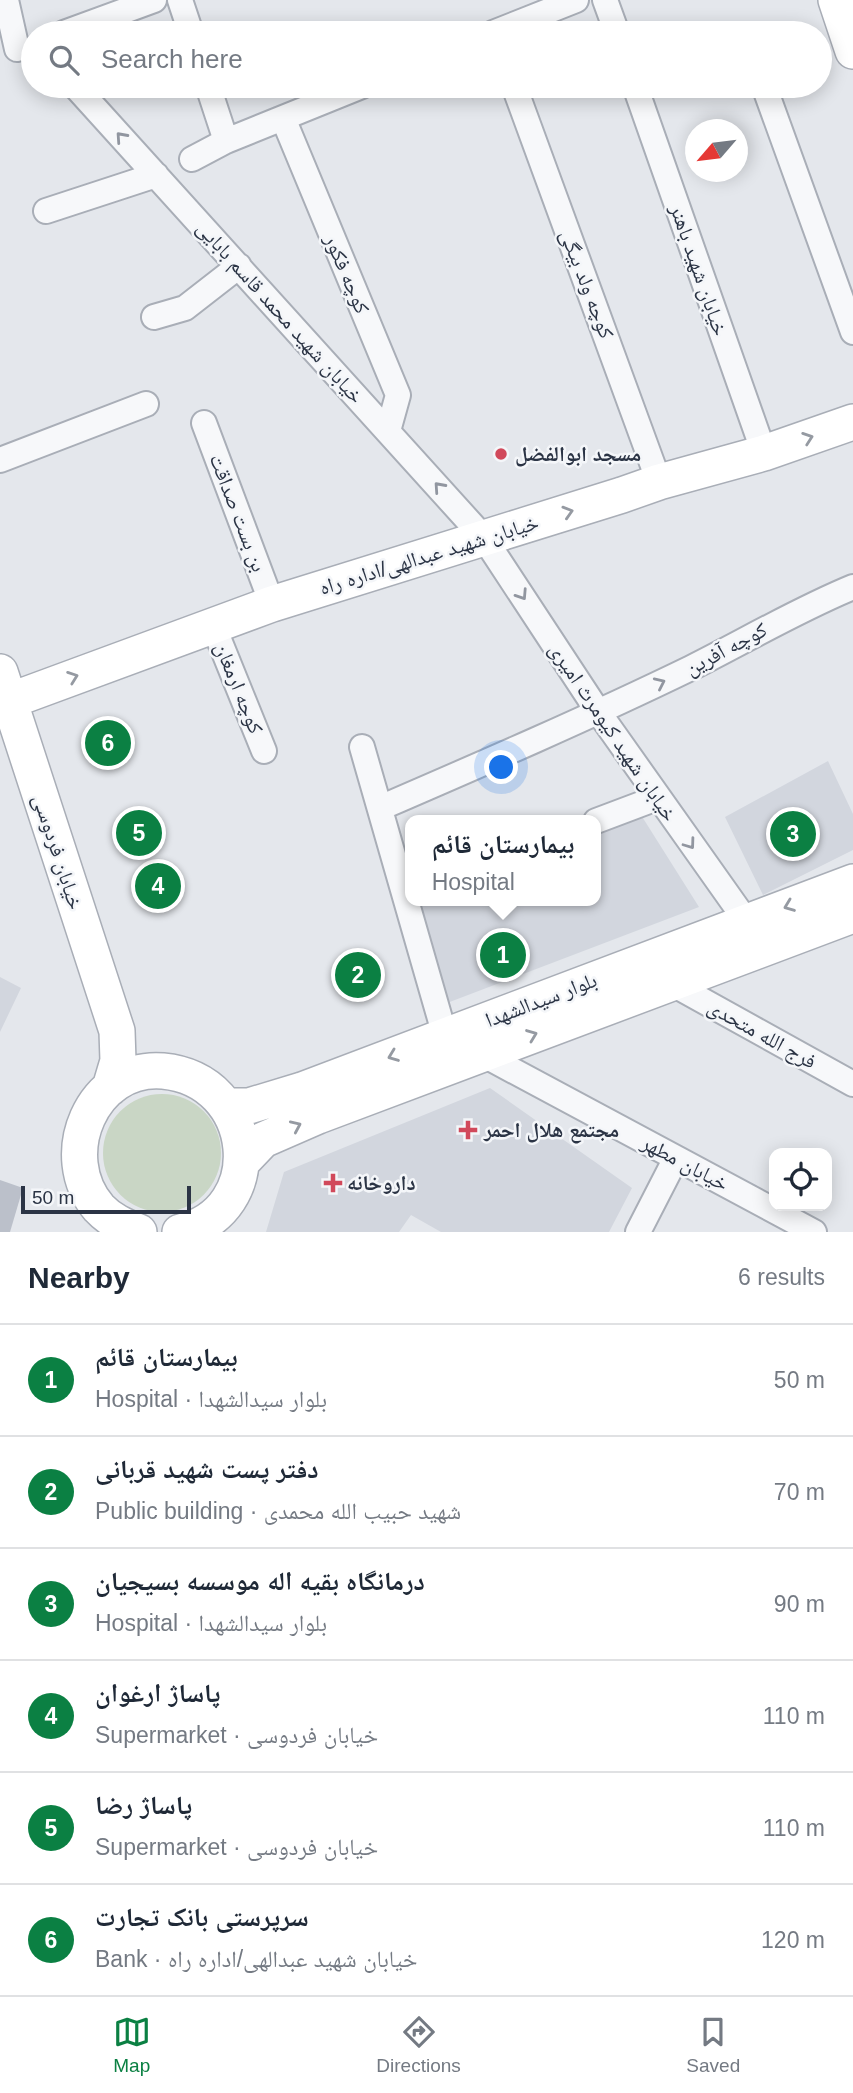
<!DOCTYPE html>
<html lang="en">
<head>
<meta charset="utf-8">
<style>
	body { margin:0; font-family:Arial,"Noto Naskh Arabic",sans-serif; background:#f6f6f7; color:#1f2937 }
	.controls { position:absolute; right:21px; bottom:21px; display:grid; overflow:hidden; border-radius:14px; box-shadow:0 4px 18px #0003 }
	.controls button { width:63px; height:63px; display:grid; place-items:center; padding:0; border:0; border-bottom:2px solid #e0e1e3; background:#fff; color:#1f2937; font:35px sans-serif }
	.compass { position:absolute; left:685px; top:119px; width:63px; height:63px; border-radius:50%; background:#fff; box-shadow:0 4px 18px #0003; rotate:242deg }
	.scale { position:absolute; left:21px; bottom:18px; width:170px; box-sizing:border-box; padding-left:7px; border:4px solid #2b3445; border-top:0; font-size:19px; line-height:24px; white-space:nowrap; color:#2b3445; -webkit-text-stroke:5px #f4f6f9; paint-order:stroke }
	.you { position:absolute; left:502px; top:768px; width:24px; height:24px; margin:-18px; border:5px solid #fff; border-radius:50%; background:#1a73e8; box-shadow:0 0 0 10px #1a73e833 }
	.badge { display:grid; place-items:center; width:46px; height:46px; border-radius:50%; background:#0b8043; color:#fff; font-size:23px; font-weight:700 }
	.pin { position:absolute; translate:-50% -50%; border:4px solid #fff; box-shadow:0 2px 7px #0006 }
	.popup { position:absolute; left:405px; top:815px; width:196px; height:91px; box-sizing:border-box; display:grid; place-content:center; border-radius:14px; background:#fff; filter:drop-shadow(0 2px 5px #0005); font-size:23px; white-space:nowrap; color:#747a83 }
	.popup b { font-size:26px; color:#1f2937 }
	.popup::after { content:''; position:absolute; left:50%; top:100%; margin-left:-14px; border:14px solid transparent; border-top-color:#fff }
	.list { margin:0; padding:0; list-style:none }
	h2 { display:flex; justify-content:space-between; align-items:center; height:91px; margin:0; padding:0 28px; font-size:30px }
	h2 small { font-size:23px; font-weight:400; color:#747a83 }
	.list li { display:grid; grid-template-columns:46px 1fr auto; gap:21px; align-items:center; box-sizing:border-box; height:112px; padding:0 28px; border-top:2px solid #e0e1e3 }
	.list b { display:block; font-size:26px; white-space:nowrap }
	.list p { margin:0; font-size:23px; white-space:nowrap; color:#747a83 }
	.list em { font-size:23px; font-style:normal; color:#747a83 }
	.icon { flex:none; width:38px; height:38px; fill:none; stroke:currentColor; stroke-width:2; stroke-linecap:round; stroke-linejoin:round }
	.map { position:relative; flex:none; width:853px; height:1232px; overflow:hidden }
	.search { position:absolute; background:#fff; box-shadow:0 4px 18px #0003; left:21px; right:21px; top:21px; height:77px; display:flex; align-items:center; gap:18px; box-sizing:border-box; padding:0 24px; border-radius:38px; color:#747a83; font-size:26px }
	.sheet { height:763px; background:#fff }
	nav { display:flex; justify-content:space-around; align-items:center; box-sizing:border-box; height:98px; border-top:2px solid #e0e1e3; background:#fff; font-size:19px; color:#747a83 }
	nav a { display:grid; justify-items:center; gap:4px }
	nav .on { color:#0b8043 }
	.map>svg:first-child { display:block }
	.built { fill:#d2d6de }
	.green { fill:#c9d6c5 }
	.building { fill:#bbc0ca }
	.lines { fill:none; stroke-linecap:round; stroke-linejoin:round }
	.street-casing { stroke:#a9aeb7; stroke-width:28 }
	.secondary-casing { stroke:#a9aeb7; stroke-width:38 }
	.street { stroke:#f7f8fa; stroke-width:24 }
	.secondary { stroke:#fff; stroke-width:35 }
	.oneway { stroke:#9196a0 }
	.oneway2 { stroke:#959aa2 }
	.poi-dot { fill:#d1495b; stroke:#f4f6f9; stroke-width:2.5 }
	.labels { text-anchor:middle; stroke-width:5; stroke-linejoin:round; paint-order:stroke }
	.street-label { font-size:21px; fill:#2b3445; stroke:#f4f6f9 }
	.poi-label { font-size:21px; font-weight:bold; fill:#2b3445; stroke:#f4f6f9; text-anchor:start }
</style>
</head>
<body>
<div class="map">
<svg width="853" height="1232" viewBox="0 0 853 1232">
	<rect width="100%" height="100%" fill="#e4e7ec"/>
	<path class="built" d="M828,761L853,814V850L763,895L725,817Z
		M641,815L699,907L447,1003L419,903L596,901V833Z
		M0,977L21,988L0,1032Z
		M490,1088L632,1188L609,1232H441L411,1215L399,1232H266L284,1172Z"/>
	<path class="green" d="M103 1153a59 59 0 1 1 118 0a59 59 0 1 1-118 0Z"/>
	<path class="building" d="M0,1180L23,1188L10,1232H0Z"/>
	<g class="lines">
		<defs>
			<path id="street" d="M6,0L17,49
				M180,0L191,33
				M605,0L617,33
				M64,33L154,0
				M493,33L576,0
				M75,86L484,538L599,713L747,922
				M208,86L226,141
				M514,86L659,482
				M635,86L764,453
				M764,86L853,332
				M283,118L398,395L388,431
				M192,159L226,141L362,86
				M46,211L156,175
				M154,317L185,308L239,266
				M204,423L272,604
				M0,460L146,404
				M213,625L264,751
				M362,747L445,1036
				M380,808C484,763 588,718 691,668C745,641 797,610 853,587
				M596,821L657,798
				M671,983L853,1084
				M482,1054L814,1232
				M638,1232L676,1158"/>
			<path id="secondary" d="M836,0L853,51
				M0,672L117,1031L118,1061L110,1088
				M9,701L272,604L622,495L659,482L764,453L853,422
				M227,1106H249L302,1090L853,882
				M241,1163L263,1140L318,1116L853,915
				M139,1232C124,1226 110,1220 99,1208C54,1156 92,1065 163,1071C258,1080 270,1212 180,1232"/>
		</defs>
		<use href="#street" class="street-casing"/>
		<use href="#secondary" class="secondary-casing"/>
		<use href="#street" class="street"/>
		<use href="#secondary" class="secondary"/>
	</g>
	<defs><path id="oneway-chevron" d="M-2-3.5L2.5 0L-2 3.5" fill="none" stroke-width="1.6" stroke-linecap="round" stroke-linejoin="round" transform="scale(1.75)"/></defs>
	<g class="oneway">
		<use href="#oneway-chevron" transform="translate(121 137) rotate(-132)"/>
		<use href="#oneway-chevron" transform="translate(439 487) rotate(-132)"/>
		<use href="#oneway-chevron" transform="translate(522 595) rotate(57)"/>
		<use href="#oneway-chevron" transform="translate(660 683) rotate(-25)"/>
		<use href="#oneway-chevron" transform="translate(690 844) rotate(54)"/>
	</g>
	<g class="oneway2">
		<use href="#oneway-chevron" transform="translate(808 438) rotate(-19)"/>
		<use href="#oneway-chevron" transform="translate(568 512) rotate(-17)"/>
		<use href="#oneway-chevron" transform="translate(73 677) rotate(-20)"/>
		<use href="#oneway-chevron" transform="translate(789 906) rotate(159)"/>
		<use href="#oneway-chevron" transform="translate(532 1035) rotate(-21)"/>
		<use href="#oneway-chevron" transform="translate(393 1056) rotate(159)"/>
		<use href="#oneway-chevron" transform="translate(296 1126) rotate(-24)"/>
	</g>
	<g class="poi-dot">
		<circle cx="501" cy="454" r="7"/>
		<path d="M464.5 1119.5h7v7h7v7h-7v7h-7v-7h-7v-7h7z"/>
		<path d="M329.5 1172.5h7v7h7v7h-7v7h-7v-7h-7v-7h7z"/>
	</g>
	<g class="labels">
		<g class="street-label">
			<text transform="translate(699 270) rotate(71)" y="7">خیابان شهید باهنر</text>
			<text transform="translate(347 274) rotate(67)" y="7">کوچه فکور</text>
			<text transform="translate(587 284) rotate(69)" y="7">کوچه ولد بیگی</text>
			<text transform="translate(280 312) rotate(48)" y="7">خیابان شهید محمد قاسم بابایی</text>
			<text transform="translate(238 513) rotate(69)" y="7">بن بست صداقت</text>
			<text transform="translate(429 555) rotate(-17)" y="7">خیابان شهید عبدالهی/اداره راه</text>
			<text transform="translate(726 649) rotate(-28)" y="7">کوچه آفرین</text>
			<text transform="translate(239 688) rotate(68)" y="7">کوچه ارمغان</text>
			<text transform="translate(613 732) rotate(56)" y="7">خیابان شهید کیومرث امیری</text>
			<text transform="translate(58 852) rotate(72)" y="7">خیابان فردوسی</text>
			<text transform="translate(541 1000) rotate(-21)" y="7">بلوار سیدالشهدا</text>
			<text transform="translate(762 1034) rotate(29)" y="7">فرج الله متحدی</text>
			<text transform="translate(685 1163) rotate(28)" y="7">خیابان مطهر</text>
		</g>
		<g class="poi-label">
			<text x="515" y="461">مسجد ابوالفضل</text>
			<text x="484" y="1137">مجتمع هلال احمر</text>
			<text x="347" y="1190">داروخانه</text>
		</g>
	</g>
</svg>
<div class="controls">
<button><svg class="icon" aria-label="locate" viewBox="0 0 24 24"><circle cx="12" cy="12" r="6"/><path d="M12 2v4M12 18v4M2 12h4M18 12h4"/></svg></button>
</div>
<svg class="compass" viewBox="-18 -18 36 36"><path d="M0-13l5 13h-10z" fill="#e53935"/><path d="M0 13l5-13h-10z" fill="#747a83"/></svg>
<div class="scale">50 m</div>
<div class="you"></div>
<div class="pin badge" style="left:503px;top:955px">1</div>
<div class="popup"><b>بیمارستان قائم</b>Hospital</div>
<div class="pin badge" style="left:358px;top:975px">2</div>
<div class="pin badge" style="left:793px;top:834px">3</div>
<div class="pin badge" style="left:158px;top:886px">4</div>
<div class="pin badge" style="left:139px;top:833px">5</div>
<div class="pin badge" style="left:108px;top:743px">6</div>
<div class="search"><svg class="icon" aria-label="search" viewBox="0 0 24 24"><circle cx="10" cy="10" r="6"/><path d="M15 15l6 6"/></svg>Search here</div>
</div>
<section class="sheet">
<h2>Nearby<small>6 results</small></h2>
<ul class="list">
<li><span class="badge">1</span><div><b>بیمارستان قائم</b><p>Hospital · بلوار سیدالشهدا</p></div><em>50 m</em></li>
<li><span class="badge">2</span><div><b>دفتر پست شهید قربانی</b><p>Public building · شهید حبیب‌ الله محمدی</p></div><em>70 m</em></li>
<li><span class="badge">3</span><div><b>درمانگاه بقیه اله موسسه بسیجیان</b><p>Hospital · بلوار سیدالشهدا</p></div><em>90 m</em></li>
<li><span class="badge">4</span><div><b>پاساژ ارغوان</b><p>Supermarket · خیابان فردوسی</p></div><em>110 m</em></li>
<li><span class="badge">5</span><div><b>پاساژ رضا</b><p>Supermarket · خیابان فردوسی</p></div><em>110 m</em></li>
<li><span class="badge">6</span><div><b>سرپرستی بانک تجارت</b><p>Bank · خیابان شهید عبدالهی/اداره راه</p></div><em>120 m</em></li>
</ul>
</section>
<nav>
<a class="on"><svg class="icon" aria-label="map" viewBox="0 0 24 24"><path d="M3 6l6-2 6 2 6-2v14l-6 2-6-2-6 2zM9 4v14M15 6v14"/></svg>Map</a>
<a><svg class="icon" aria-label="directions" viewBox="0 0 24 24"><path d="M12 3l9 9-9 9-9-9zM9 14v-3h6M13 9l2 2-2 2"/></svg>Directions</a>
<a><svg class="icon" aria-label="saved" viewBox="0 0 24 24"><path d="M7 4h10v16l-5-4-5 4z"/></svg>Saved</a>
</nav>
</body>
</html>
